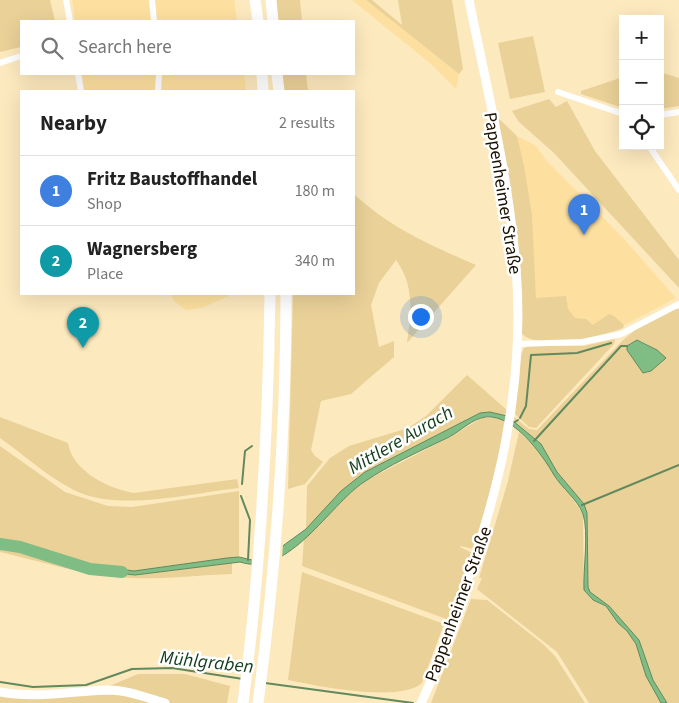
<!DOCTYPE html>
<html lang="en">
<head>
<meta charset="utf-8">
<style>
	body { margin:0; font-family:"Source Sans 3",sans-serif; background:#f2f2f2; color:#222 }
	.controls { position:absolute; right:15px; top:15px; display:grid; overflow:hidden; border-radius:0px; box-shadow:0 5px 20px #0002 }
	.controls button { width:45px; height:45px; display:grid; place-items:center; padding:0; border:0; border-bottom:1px solid #e0e0e0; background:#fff; color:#222; font:25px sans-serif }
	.you { position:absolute; left:420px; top:316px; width:18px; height:18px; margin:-12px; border:4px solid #fff; border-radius:50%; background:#1a73e8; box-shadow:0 0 0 8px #1a73e833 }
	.badge { display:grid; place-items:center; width:32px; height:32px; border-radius:50%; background:#0b8043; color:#fff; font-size:16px; font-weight:700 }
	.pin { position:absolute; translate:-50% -41px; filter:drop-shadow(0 1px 2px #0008) }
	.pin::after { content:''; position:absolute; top:26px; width:18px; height:15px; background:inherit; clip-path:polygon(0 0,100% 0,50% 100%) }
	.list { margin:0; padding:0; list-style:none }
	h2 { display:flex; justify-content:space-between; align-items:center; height:65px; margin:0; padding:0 20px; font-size:21px }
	h2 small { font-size:16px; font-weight:400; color:#767676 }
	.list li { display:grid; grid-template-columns:32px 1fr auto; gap:15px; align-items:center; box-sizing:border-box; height:70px; padding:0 20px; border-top:1px solid #e0e0e0 }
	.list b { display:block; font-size:19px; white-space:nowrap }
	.list p { margin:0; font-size:16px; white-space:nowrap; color:#767676 }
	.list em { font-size:16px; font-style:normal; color:#767676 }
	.icon { flex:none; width:28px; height:28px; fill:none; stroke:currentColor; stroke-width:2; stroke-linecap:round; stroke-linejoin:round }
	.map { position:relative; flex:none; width:679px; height:703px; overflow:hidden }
	.search { position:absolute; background:#fff; box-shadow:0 5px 20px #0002; left:20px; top:20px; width:335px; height:55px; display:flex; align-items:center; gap:12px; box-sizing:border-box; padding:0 18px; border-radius:0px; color:#767676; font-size:19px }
	.panel { position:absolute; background:#fff; box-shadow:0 5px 20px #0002; left:20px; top:90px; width:335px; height:205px; border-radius:0px }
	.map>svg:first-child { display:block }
	.built { fill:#fde09f }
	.green { fill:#ead198; fill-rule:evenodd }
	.water { fill:#80bd85; stroke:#61895d }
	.pier { fill:#fde9be }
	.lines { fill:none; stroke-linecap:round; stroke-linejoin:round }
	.stream { stroke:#61895d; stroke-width:2 }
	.river { stroke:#80bd85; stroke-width:12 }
	.street { stroke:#fff; stroke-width:6 }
	.secondary { stroke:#fff; stroke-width:9 }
	.highway { stroke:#fff; stroke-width:11 }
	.labels { text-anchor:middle; stroke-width:5; stroke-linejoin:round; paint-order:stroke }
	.street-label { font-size:18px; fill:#1a1000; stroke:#fff }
	.water-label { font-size:19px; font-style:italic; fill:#113e19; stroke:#fff }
</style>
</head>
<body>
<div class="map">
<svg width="679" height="703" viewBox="0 0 679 703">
	<rect width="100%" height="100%" fill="#fde9be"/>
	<path class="built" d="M72,0H234L237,21H75Z
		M352,0H366L459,74L456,89L431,64Z
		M82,74H244L246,91H84Z
		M517,136L535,145L547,161L625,240L676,298L615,330L575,333L536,298L532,214Z
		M171,294H233L202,308L186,310L174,301Z"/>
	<path class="green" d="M0,0H50L55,21H21V47L0,52Z
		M276,0H300L302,21H278Z
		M366,0H372L402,25L398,0H452L463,69L459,74Z
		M533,36L545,92L510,99L498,43Z
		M660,72L679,78V106L660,109Z
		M282,74H306L308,91H284Z
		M623,77V108L581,94V91Z
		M549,99L556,107L567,101L595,151L679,260V288L554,153L519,122L512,111Z
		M497,117L517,136L524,166L532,214L536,298L566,296L568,309L575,318L586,319L593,325L609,314L614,316L624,325L623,328C604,336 533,352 521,332Z
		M354,194C392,229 430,245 476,265L407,343C411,313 415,286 396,260L379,283L371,305L379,347L394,341V357L351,394L321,401L311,450L315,456L323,462L305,484L288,489L293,294H354Z
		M675,309H679V703H667L653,680L639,640L609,606L590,592L588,587L587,513L584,504L557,472L541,444L514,421V417L529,429L537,430L623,340L639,327ZM641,341L657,350L666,358L647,373H643L627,350Z
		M615,339L614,344L536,428L529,427L515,414L521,355L524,348L530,346H584Z
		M467,375L508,411L507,416L480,413L365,472L306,529L307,486L330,458L349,446L408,428L426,416Z
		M0,417L68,443C72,471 109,489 134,493L237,479L239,488C191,493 116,513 72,489C47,476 24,455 0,438Z
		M482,418H501L506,421L495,482L473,549L461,546L460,547L472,553L456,601L448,603L454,608L449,620L302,566L304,539L348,494L365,481L448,438Z
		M519,432L542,454L583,514L584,590L592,600L606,606L618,623L627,631L636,644L646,676L661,703H589L557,652L477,589L482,578H479L508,481Z
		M0,446L65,492L108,506L132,507L239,491V557L134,571L106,567L105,572L135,575L232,563V574C194,575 155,581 117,577C77,573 39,561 0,552Z
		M302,572L444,624L422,683C400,703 317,686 288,680Z
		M471,599L487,600L543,644L555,656L585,703H431Z
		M138,674H185L230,686L227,703H0V696L88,695Z"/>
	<path class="water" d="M637,340L657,350L666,358L651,371L643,373L627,350V346Z
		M490,412L507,416L541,444L557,472L584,504L587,513L588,587L590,592L609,606L639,640L653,680L667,703H661L646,676L636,644L627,631L618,623L606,606L593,600L584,590C583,570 589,532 583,514C578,500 562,488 554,475C542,454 510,409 481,418C468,422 457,434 445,439C418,452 389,465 364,482C329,505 289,578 240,562L135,575L105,572V567L134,571L227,558L239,557L252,560L273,553L306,529L341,491L365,472L480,413Z"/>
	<path class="pier" d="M283,544L282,559L251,568L252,558L272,551Z"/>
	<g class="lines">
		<path class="stream" d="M520,418L526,406L531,355L577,353L611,343
			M515,422L518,420
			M534,441L621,346H627
			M242,484L245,451L252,446
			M241,496L250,520L248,560
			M582,505L679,465
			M0,682L33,687L86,685L132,669L172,668L243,679
			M265,683L413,703"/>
		<path class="river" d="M0,544L20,547L90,569L122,572"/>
		<path class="street" d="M66,0L70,21
			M152,0L154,21
			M0,63L21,56
			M78,74L81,91
			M158,91L159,74
			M558,92L623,114
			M660,115L679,112
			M649,146L679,190
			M517,344L583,342L621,334L679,304"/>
		<path class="secondary" d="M0,692C36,699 72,691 108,690C128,690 147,698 165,703
			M421,703C435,675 444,644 455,615C497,501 526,390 516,268C509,178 487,89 469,0"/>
		<path class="highway" d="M255,0L258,21
			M271,0L273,21
			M262,74L263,91
			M277,74L279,91
			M243,703C261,567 268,431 270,294
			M258,703C276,567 286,431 286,294"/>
	</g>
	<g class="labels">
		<g class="street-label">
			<text transform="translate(503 193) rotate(81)" y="6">Pappenheimer Straße</text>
			<text transform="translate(458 604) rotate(-70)" y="6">Pappenheimer Straße</text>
		</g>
		<g class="water-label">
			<text transform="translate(400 439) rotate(-30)" y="7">Mittlere Aurach</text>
			<text transform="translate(207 661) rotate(6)" y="7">Mühlgraben</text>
		</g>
	</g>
</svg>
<div class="controls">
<button>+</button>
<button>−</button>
<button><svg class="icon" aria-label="locate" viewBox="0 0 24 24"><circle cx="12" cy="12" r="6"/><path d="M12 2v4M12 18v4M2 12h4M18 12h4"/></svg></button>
</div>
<div class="you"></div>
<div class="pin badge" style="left:584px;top:235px;background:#3f7fe0">1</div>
<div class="pin badge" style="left:83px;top:348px;background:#0f9aa8">2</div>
<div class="search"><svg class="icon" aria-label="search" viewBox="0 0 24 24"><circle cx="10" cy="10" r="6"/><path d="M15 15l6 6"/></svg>Search here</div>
<section class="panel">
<h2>Nearby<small>2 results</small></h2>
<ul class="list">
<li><span class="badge" style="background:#3f7fe0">1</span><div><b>Fritz Baustoffhandel</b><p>Shop</p></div><em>180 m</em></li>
<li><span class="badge" style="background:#0f9aa8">2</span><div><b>Wagnersberg</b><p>Place</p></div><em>340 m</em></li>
</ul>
</section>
</div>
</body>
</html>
